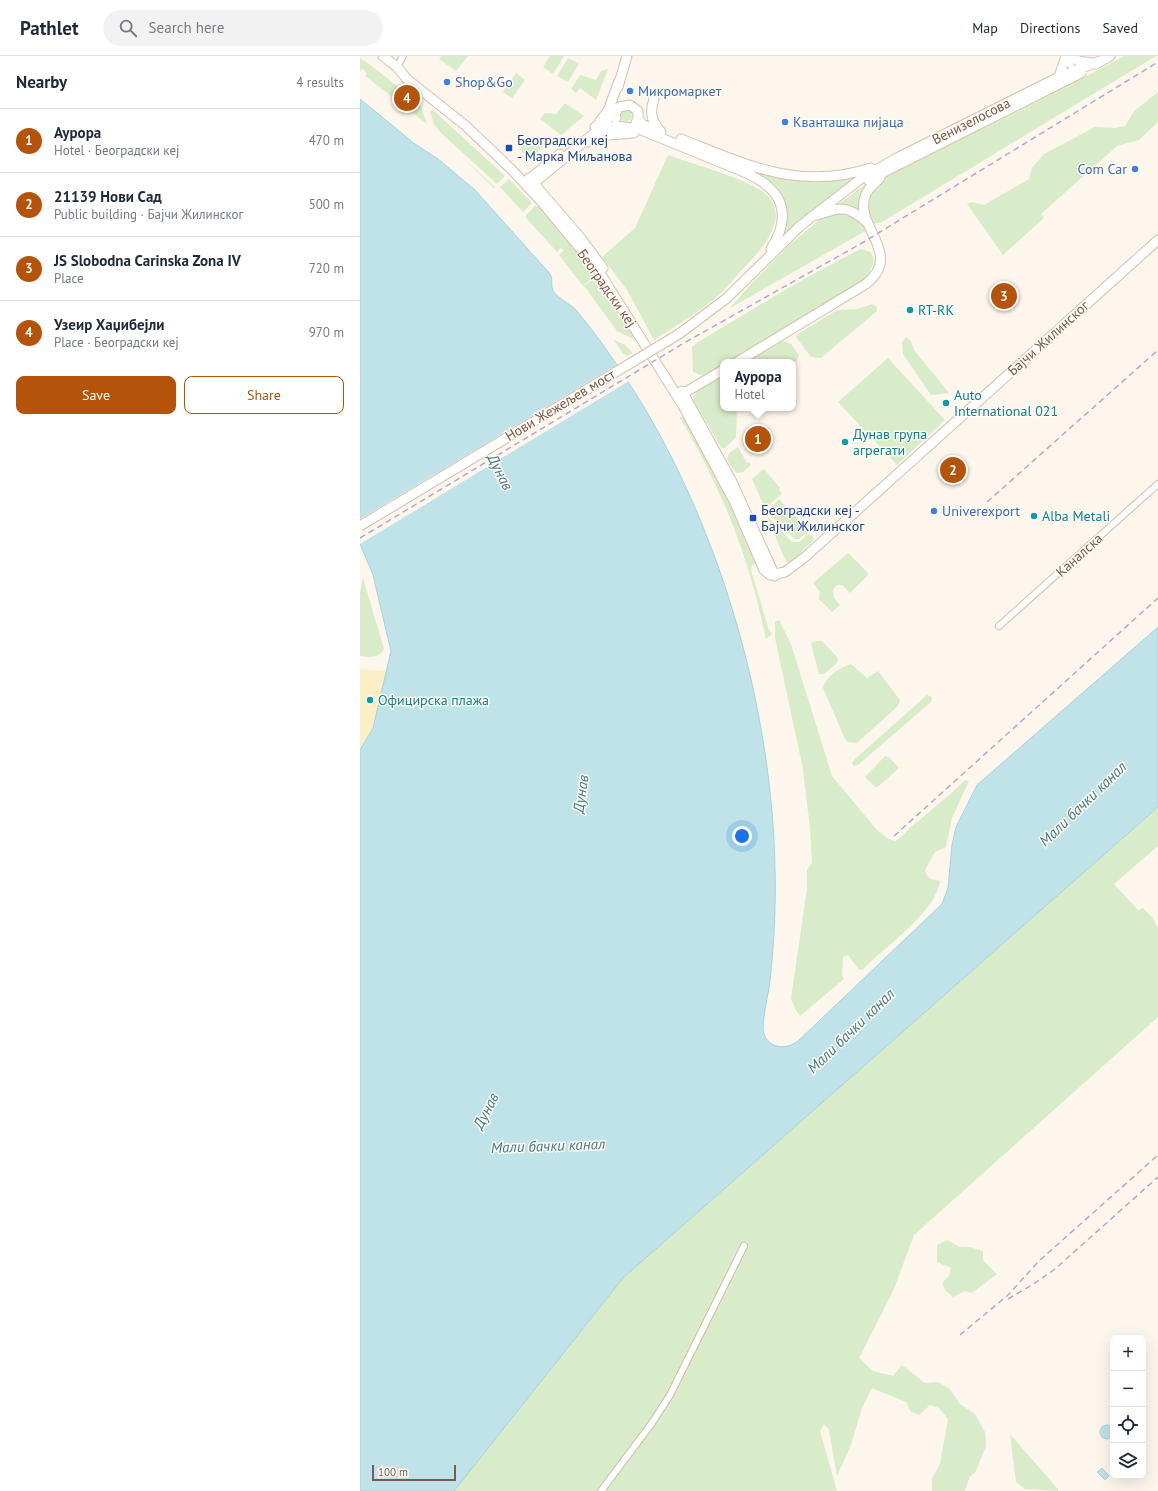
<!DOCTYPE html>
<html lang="en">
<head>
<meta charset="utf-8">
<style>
	body { margin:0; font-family:"PT Sans",sans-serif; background:#f2f2f3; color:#1f2937 }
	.controls { position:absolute; right:12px; bottom:12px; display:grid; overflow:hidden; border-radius:8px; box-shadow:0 4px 16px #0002 }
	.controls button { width:36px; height:36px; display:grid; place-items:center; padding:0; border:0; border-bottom:1px solid #e0e1e3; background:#fff; color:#1f2937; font:20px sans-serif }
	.scale { position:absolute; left:12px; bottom:10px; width:84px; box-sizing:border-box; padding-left:4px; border:2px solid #7a5c4d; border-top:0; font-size:11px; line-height:14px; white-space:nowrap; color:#7a5c4d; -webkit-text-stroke:3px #fffaf3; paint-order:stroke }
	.you { position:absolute; left:382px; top:780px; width:14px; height:14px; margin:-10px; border:3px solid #fff; border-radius:50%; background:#1a73e8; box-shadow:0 0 0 6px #1a73e833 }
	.badge { display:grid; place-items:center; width:26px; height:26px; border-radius:50%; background:#b45309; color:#fff; font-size:13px; font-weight:700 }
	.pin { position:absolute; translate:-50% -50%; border:2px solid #fff; box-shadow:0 1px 4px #0006 }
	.popup { position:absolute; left:360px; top:303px; width:76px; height:52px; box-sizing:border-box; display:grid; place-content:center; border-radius:8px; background:#fff; filter:drop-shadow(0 1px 3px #0005); font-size:13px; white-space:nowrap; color:#747a83 }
	.popup b { font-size:15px; color:#1f2937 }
	.popup::after { content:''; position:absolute; left:50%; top:100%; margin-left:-8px; border:8px solid transparent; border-top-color:#fff }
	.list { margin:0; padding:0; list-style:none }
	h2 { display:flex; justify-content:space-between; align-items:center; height:52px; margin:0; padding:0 16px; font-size:17px }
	h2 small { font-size:13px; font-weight:400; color:#747a83 }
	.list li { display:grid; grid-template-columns:26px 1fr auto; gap:12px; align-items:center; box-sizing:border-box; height:64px; padding:0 16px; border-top:1px solid #e0e1e3 }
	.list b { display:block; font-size:15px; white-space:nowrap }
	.list p { margin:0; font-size:13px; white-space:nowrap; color:#747a83 }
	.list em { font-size:13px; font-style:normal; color:#747a83 }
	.actions { display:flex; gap:8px; padding:12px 16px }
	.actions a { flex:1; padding:9px 0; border:1px solid #b45309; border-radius:8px; text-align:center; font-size:14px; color:#b45309 }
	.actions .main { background:#b45309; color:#fff }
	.icon { flex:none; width:22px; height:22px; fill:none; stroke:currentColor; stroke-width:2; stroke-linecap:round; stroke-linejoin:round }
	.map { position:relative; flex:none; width:798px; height:1435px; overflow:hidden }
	header { display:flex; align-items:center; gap:24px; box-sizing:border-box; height:56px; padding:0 20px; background:#fff; border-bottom:1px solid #e0e1e3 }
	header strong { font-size:19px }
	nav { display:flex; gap:22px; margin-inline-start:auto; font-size:14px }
	.search { width:280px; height:36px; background:#f2f2f3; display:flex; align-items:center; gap:10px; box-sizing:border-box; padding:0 14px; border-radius:22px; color:#747a83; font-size:15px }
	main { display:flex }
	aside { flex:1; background:#fff }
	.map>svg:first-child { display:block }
	.green { fill:#d8ecc9 }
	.sand { fill:#fcefc7 }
	.water { fill:#bfe3e8; stroke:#a5d3da }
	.pier { fill:#fdf6ec }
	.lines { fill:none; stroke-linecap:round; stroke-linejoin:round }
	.street-casing { stroke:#d1beb0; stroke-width:8 }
	.secondary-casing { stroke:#d6c0b0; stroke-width:11 }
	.street { stroke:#fff; stroke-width:6 }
	.secondary { stroke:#fff; stroke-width:9 }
	.rail { stroke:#b9a8c9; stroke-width:1.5; stroke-dasharray:6 4; stroke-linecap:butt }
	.secondary-bridge-casing { stroke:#d6c0b0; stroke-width:11; stroke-linecap:butt }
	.secondary-bridge { stroke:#fff; stroke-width:9 }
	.shop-dot { fill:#3f7fe0; stroke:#fffaf3; stroke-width:1.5 }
	.transit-dot { fill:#1a4fb4; stroke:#fffaf3; stroke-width:1.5 }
	.culture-dot { fill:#0f9aa8; stroke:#fffaf3; stroke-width:1.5 }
	.labels { text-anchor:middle; stroke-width:3; stroke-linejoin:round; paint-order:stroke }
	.shop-label { font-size:14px; fill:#366cbe; stroke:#fffaf3; text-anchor:start }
	.street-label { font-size:14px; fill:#7a5c4d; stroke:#fffaf3 }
	.transit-label { font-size:14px; fill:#164399; stroke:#fffaf3; text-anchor:start }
	.culture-label { font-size:14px; fill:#0d838f; stroke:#fffaf3; text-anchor:start }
	.water-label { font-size:15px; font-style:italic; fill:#437c86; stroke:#fffaf3 }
</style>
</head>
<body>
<header>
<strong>Pathlet</strong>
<div class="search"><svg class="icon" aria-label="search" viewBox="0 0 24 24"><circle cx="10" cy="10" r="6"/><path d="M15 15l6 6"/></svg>Search here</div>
<nav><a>Map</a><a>Directions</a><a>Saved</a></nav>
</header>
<main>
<aside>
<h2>Nearby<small>4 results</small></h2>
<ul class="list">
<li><span class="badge">1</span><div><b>Аурора</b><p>Hotel · Београдски кеј</p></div><em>470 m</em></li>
<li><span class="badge">2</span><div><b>21139 Нови Сад</b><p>Public building · Бајчи Жилинског</p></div><em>500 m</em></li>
<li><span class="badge">3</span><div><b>JS Slobodna Carinska Zona IV</b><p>Place</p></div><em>720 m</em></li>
<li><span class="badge">4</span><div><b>Узеир Хаџибејли</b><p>Place · Београдски кеј</p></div><em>970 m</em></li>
</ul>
<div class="actions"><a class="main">Save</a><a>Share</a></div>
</aside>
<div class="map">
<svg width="798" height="1435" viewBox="0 0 798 1435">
	<rect width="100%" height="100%" fill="#fdf6ec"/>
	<path class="green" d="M81,0H108L96,15L79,3Z
		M190,0H204L193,18L183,11Z
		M764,0H796L522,166L513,168L505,146L510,134L527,119L708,30Z
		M0,1L3,5L4,4L60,48L67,68L5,20L7,17L2,13L0,16Z
		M208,2L219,8L208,26L197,20Z
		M248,13L236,44L220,32L216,37L211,33L220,19L236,24L241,15Z
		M156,17L165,24L152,42L143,36Z
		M798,36V66L779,84L757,90L681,158L684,162L643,199L607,148L612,146L624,149L669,123L672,112L684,98L735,71L755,72L765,70L774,55Z
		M205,47L224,60L201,79L180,63L185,57L196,58Z
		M260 60a6 6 0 1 1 12 0a6 6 0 1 1-12 0Z
		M73,54L145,120L137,128L81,77L74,68L70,55Z
		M168,82L183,92L167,102L160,93Z
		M308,99C330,107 392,124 407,139C432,164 397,198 380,216C373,224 365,233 357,241C338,257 315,270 294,284L267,234L242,201L275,172Z
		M101,100L135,131L134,132Z
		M388,113L426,122L503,118L422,183C434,146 420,130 388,113Z
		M149,123L172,147L163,156L140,131Z
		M506,128L503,136L500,155L485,149L476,150Z
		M175,150L180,151L182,155L187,156L226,203L236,219L223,230L199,199L204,194L201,192L197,196L166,162V159Z
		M488,155L509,173L370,252L391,228L428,190L464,160Z
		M500,193L511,196L514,204L508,222L368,306H363V309L344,320L333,316L332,291L338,286L435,228Z
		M238,220L282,291L273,283L257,275L224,230Z
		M513,248L517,251V255L461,302L451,301L436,281L438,278L477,254L497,253Z
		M546,281L551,285L554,294L589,337L571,339L543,298L542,286Z
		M254,284L265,289L273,297L267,300L263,297Z
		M425,285L431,288L439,299L437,305L433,307V306H385L420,286Z
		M528,302L585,364L537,409L478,346Z
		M357,323L363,324V352H377L376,381L365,392H362L359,388L333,344C335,333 348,328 357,323Z
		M319,360L326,363L374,453L398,507L392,509L391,514L409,574L412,578L406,583C402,565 398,547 393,530C377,470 350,413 319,360Z
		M378,391L387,407L389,406L391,409L383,416L377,417L372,412L367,404L369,397Z
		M404,413L420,432L419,434L422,438L405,452L392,423Z
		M419,443L449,474L439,483H435L408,456Z
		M407,460L432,486H440L448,478L453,480L454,484L431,506H426Z
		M488,497L507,516L508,519L490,537L482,529H477L473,534L474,542L480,549L472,556L459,543L460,536L453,527Z
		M3,522L24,593C18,603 10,601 0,600V536Z
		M419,564L431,588L472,720L517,774L527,782L535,785C542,782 545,776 551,771C570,755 587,742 605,724L609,725L592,762L586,791L575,796L565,814C567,824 571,823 580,825C576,856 525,891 503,913L499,914L488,899L483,901L482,919L484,923L440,960L435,953L431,942L447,833V814L452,807L450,773L443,713L415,582V566Z
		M457,585H462L478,602L477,607L464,618H459L451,587Z
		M491,608L507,622L518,615L540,644L538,650L497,687L488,686L485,683L463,632C466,620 479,612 491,608Z
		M567,639L572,641L571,646L498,709L494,710L492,707L496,702Z
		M525,700L530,702L539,712L519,730L515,731L505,721Z
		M798,751V790L754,828L778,854L783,852L792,861L798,872V961L554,1179L534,1233L499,1302L513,1315L533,1320L542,1309L565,1327L578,1326L590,1333L600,1348L615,1358L625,1376L626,1390L615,1417L610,1420L605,1435H572V1422L580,1408L588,1363L579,1352L570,1349L559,1359L551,1356L546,1346L512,1332L502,1352L491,1389L477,1420L469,1374L464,1368L460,1375L477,1435H94L263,1222Z
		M587,1184L600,1191H610L623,1195V1204L637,1218L612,1237L605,1235L593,1241L585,1234L582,1227L589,1220L591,1212L577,1206V1189Z
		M650,1378L698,1433V1435L665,1433L656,1426Z"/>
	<path class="sand" d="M0,613L27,615L13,672L0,694Z"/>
	<path class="water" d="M0,43L55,88L78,103L115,134L183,210C186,213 189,216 191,220C193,225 190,230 194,236C200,244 209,247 216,254C238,280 258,310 276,338C361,475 412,652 415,813C416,850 414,888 410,925C408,941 403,957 403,974C406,992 425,995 438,985L582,848L588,832L592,789L596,771L617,729L798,571V751L263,1222L94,1435H0V694L13,672L31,595L13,519L0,488Z
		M740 1376a7 7 0 1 1 14 0a7 7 0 1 1-14 0Z
		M742,1412L749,1420L745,1424L737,1416Z"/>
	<path class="pier" d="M258,308L269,325L0,488V463Z"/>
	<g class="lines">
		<defs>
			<path id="street" d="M707,0L715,19
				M37,11L43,0
				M639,570L798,428
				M241,1435L292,1367L310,1339L384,1190"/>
			<path id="secondary" d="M23,0L37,11L47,23L106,70L152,114L180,144L238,214L322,348L375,447L404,514L410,519L425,516L445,501L798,184
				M712,0L718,5L732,7
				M736,8L750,0
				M699,21L706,0
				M258,31L267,0
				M294,43C289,57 292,66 301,76
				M256,62L255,58L259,51L270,49L278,55V62L276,67
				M278,62L282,68L291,72
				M240,65L248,55L259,25
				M235,71L255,58
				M321,83C387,109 439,135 511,112
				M228,86L248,79L274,77
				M169,122L219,180L243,212
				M508,124L721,17
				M167,125L200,98
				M168,129L174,127L232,79L246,71L256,70L279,73L384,116C421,132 434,156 411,193
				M457,159C480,151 487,149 507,166
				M319,278L367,242L440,170L502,122L535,103L699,21L740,5
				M377,306L506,228C545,197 492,170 506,138C509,131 515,127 520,122
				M322,335L372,426L415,520
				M319,340L363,314"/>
		</defs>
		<use href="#street" class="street-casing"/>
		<use href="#secondary" class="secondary-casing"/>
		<use href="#street" class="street"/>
		<use href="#secondary" class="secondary"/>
		<path class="rail" d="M627,446L798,294
			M0,482L324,287L502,187L798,6
			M534,780L798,542
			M648,1243L672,1229L695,1213L798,1121
			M600,1279L648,1239L679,1205L798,1099"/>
		<defs>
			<path id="secondary-bridge" d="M0,470L319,278"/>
		</defs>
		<use href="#secondary-bridge" class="secondary-bridge-casing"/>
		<use href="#secondary-bridge" class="secondary-bridge"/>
	</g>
	<g class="shop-dot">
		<circle cx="87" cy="26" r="4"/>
		<circle cx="270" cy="35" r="4"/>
		<circle cx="425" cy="66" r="4"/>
		<circle cx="775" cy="113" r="4"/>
		<circle cx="574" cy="455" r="4"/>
	</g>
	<g class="transit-dot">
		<rect x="145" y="88" width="8" height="8" rx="2"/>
		<rect x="389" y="458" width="8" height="8" rx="2"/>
	</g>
	<g class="culture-dot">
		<circle cx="550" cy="254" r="4"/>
		<circle cx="586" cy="347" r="4"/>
		<circle cx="485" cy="386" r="4"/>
		<circle cx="674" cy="460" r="4"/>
		<circle cx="10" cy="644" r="4"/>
	</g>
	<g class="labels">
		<g class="shop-label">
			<text x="95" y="31">Shop&amp;Go</text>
			<text x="278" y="40">Микромаркет</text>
			<text x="433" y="71">Кванташка пијаца</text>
			<text x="767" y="118" text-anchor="end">Com Car</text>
			<text x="582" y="460">Univerexport</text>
		</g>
		<g class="street-label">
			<text transform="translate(611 65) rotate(-27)" y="5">Венизелосова</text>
			<text transform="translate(247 232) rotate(55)" y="5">Београдски кеј</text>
			<text transform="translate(688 282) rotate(-42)" y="5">Бајчи Жилинског</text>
			<text transform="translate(200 349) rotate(-31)" y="5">Нови Жежељев мост</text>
			<text transform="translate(719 499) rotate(-42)" y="5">Каналска</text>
		</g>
		<g class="transit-label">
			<text x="157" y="89">Београдски кеј<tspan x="157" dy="16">- Марка Миљанова</tspan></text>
			<text x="401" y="459">Београдски кеј -<tspan x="401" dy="16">Бајчи Жилинског</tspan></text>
		</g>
		<g class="culture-label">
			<text x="558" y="259">RT-RK</text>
			<text x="594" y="344">Auto<tspan x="594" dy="16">International 021</tspan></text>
			<text x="493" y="383">Дунав група<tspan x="493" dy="16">агрегати</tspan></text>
			<text x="682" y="465">Alba Metali</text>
			<text x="18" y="649">Официрска плажа</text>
		</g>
		<g class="water-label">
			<text transform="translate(140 416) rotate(63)" y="5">Дунав</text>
			<text transform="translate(221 738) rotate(-82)" y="5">Дунав</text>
			<text transform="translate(723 748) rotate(-44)" y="5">Мали бачки канал</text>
			<text transform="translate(491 975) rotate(-44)" y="5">Мали бачки канал</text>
			<text transform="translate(126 1055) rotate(-63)" y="5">Дунав</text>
			<text transform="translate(188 1090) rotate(-2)" y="5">Мали бачки канал</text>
		</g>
	</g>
</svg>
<div class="controls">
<button>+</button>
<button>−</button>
<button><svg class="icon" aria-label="locate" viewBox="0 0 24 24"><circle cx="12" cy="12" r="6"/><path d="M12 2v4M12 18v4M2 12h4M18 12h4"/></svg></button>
<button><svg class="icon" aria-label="layers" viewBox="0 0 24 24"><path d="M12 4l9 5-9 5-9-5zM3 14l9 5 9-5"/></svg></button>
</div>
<div class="scale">100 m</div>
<div class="you"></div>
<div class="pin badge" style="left:398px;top:383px">1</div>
<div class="popup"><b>Аурора</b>Hotel</div>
<div class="pin badge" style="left:593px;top:414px">2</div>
<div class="pin badge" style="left:644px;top:240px">3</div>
<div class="pin badge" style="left:47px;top:42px">4</div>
</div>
</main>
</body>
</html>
